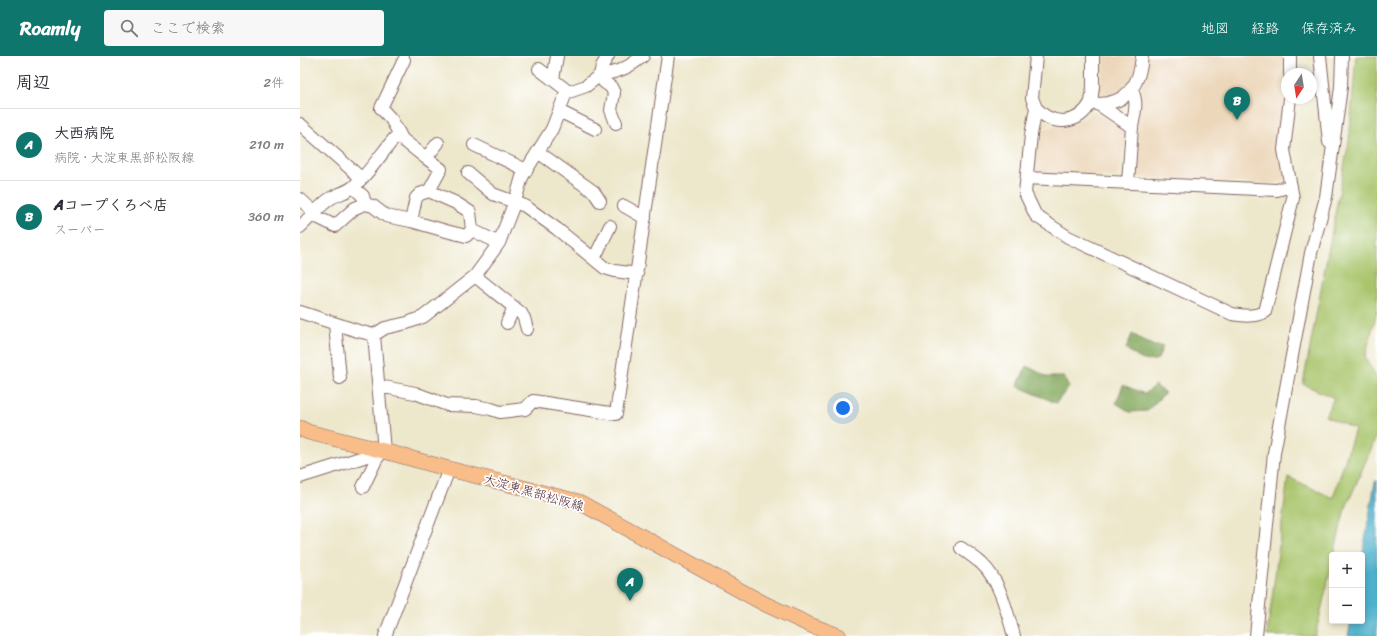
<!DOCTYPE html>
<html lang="ja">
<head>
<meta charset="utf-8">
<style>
	body { margin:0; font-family:Sriracha,"Klee One",sans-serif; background:#f7f7f7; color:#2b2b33 }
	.controls { position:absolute; right:12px; bottom:12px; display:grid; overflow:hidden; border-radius:4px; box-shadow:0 2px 6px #0003 }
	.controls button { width:36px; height:36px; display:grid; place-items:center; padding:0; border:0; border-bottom:1px solid #e1e1e2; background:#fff; color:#2b2b33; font:20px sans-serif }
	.compass { position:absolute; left:981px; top:12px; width:36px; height:36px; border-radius:50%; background:#fff; box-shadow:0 2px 6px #0003; rotate:192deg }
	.you { position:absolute; left:543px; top:352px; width:14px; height:14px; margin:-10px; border:3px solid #fff; border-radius:50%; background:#1a73e8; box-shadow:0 0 0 6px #1a73e833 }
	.badge { display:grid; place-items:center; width:26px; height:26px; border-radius:50%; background:#0f766e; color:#fff; font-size:13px; font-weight:700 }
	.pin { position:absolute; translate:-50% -33px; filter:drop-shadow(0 1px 2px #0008) }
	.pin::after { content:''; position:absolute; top:21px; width:14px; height:12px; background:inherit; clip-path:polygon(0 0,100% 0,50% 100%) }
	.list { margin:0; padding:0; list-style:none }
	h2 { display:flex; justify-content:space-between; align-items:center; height:52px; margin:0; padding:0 16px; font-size:17px }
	h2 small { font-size:13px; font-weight:400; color:#7c7c81 }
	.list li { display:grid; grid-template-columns:26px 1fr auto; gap:12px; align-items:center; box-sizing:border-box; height:72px; padding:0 16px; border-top:1px solid #e1e1e2 }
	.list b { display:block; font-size:15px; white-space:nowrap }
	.list p { margin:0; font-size:13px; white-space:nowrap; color:#7c7c81 }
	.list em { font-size:13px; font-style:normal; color:#7c7c81 }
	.icon { flex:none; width:22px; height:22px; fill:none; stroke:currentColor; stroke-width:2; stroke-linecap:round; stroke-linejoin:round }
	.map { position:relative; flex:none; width:1077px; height:580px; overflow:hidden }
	header { display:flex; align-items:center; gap:24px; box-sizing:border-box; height:56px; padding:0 20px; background:#0f766e; color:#fff }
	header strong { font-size:19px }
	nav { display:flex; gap:22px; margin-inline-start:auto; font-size:14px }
	.search { width:280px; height:36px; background:#f7f7f7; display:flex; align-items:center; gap:10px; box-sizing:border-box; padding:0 14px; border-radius:4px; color:#7c7c81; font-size:15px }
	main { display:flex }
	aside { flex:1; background:#fff }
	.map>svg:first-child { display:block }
	.built { fill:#ecd7ba }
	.green { fill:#a9c56c; stroke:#7a724c }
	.forest { fill:#86aa60; stroke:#686446 }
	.water { fill:#4db1cc; stroke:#4c687c }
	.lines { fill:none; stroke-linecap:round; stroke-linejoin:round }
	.minor-casing { stroke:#836563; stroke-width:14 }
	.major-casing { stroke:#836563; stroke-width:16 }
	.minor { stroke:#fff; stroke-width:12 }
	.major { stroke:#f8bd89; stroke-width:15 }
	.labels { text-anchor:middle; stroke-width:3.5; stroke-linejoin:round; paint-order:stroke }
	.street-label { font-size:13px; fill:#4a1f2b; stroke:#fff }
</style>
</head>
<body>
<header>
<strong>Roamly</strong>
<div class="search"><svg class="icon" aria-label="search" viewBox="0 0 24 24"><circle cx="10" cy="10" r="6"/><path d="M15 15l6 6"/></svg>ここで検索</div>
<nav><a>地図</a><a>経路</a><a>保存済み</a></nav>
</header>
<main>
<aside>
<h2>周辺<small>2件</small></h2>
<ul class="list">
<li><span class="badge">A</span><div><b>大西病院</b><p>病院 · 大淀東黒部松阪線</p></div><em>210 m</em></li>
<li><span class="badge">B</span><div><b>Aコープくろべ店</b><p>スーパー</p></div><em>360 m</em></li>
</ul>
</aside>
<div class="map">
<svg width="1077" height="580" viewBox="0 0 1077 580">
	<rect width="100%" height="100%" fill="#fff"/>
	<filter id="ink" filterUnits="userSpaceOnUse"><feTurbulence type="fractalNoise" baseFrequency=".025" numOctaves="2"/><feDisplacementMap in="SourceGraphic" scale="8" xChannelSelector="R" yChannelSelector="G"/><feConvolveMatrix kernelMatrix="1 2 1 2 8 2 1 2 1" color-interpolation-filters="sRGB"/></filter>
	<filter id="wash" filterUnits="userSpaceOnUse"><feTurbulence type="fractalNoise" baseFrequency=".012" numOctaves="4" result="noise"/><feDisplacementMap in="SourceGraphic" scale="16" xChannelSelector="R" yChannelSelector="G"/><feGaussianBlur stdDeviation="0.9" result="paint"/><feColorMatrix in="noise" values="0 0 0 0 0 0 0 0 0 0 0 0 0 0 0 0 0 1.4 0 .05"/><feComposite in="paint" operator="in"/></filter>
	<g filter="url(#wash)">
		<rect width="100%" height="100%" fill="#ede7cb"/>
		<path class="built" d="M805,0H837L836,15L825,33L818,37L810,39L799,37Z
			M847,0H988L984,124L972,128L837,121L838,63Z
			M793,56L821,71L825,75L826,82L819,117L815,121L737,118L733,113L736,85L744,74L758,69L784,63Z"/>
		<path class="green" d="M1056,0H1077V256L1065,301L1077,323V379L1044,456L1034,499H1032V508L1015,580H967L988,421L1033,442L1055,373L1025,360L1034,342L1003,328L1049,85Z"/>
		<path class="forest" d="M832,278L854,290H863L858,303C843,308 838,301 826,293Z
			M727,310L747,321H764L769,331L756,347L717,330Z
			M823,329L845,338L855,329L865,337L847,355L830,356L816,347Z"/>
		<path class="water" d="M1077,424V580H1048L1051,565H1062V502L1075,426Z"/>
	</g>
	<g filter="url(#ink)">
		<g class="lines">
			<defs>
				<path id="minor" d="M736,0L732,42L736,52L731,79L725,137L736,160L768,181L932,258C945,260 953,261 965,256L993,142L984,94L990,42
					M793,0V31L791,46L798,48
					M990,0V18
					M1020,0L1029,86
					M239,13L265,33L266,37
					M253,23L257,0
					M831,34C839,44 834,59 832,71
					M736,52C753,71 779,69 791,46
					M259,55L295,73
					M316,67L311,54L314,37L311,31L304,26L300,19C319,16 328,12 343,0
					M0,68L61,122
					M99,77L102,83L126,102L138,87
					M174,89L226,114
					M238,96L294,136L300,145
					M126,102L141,113L129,135L156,147L170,156L172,174L199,187
					M168,117L193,138L225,150L257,173L305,212L315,215L337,218
					M727,122L977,134L991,130
					M828,127L832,71L798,48C828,48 840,28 842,0
					M53,131L63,140L65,148L73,150L86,160L111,165
					M129,135L120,138L116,142L111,165L146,175L166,180L172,174
					M0,143L15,157
					M324,150L345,162
					M12,160L19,162L35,170L55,152L65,148
					M0,171C9,163 21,148 31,142C38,138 47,136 53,131C71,116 83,94 99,77L91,63L81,52L104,4
					M294,203L310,170
					M175,220L221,257L224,262L227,273
					M0,256L58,275L74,279L85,272L107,267L123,261L175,220L199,187L215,145L222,121L252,73L266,37L286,30L300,19L302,10L308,0
					M207,267L214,251
					M35,268L40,322
					M79,330L115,337L147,349L176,350L191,353L200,356L225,353L233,345L316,358L368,0
					M0,421L83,395
					M63,431L77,402L84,395L74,279
					M661,492C668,497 675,502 681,507C700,524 707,556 714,580
					M85,580L149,413
					M956,580L974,397L1011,197L1026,141L1041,31L1042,0"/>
				<path id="major" d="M0,372L8,376L84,395L149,413L279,446L463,547L510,569L539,580"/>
			</defs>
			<use href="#minor" class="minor-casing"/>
			<use href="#major" class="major-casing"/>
			<use href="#minor" class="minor"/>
			<use href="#major" class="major"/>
		</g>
	</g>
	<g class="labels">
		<g class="street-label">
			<text transform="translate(234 436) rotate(16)" y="5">大淀東黒部松阪線</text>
		</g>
	</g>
</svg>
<div class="controls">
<button>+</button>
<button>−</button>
</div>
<svg class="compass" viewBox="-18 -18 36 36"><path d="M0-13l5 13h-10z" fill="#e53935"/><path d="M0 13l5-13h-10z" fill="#7c7c81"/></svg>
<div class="you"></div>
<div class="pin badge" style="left:330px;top:545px">A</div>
<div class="pin badge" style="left:937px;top:64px">B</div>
</div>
</main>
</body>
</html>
